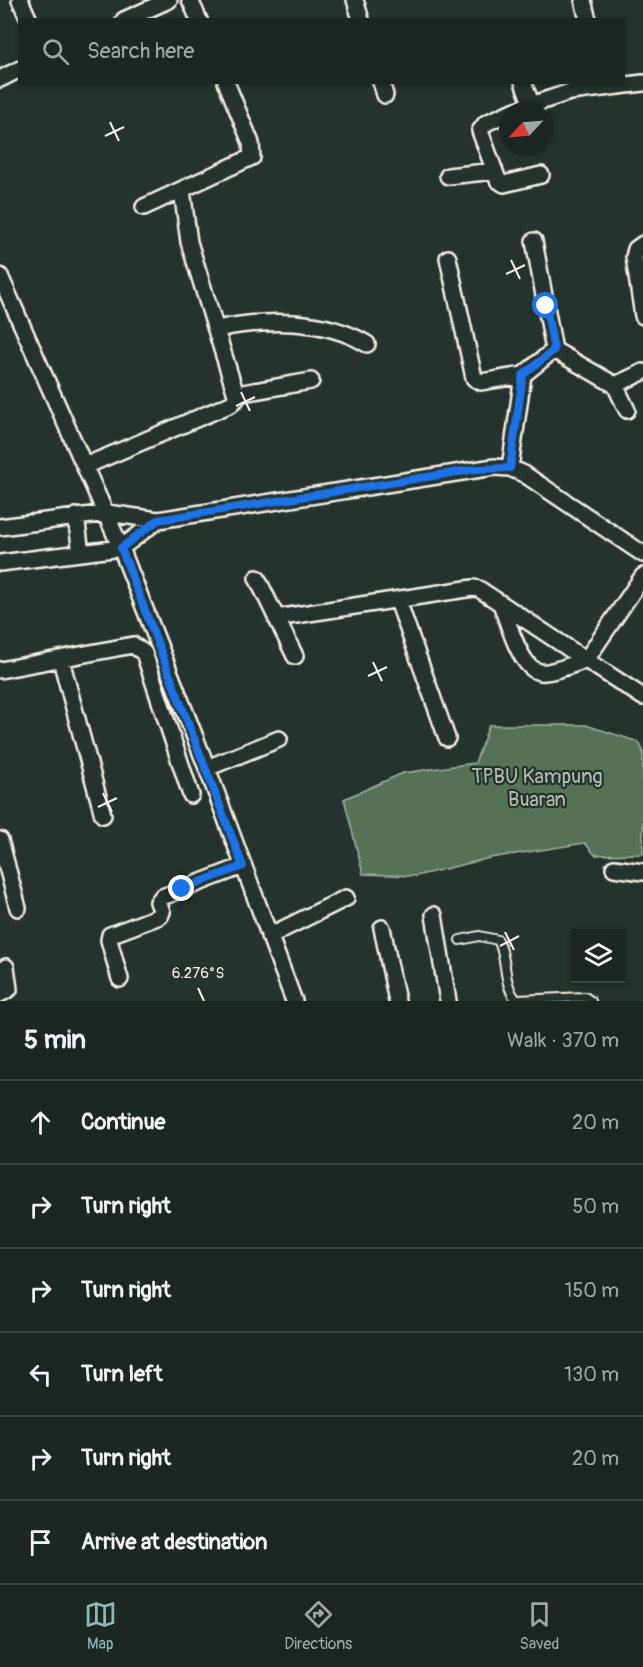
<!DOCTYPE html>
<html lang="en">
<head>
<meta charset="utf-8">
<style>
	body { margin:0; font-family:Pangolin,sans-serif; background:#29322f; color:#f1f3f6 }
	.controls { position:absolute; right:18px; bottom:18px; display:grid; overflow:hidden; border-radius:0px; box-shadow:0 2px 4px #0004 }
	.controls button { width:54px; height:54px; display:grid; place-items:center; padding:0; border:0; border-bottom:2px solid #3a4340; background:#1c2622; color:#f1f3f6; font:30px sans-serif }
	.compass { position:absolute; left:499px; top:102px; width:54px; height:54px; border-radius:50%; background:#1c2622; box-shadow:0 2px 4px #0004; rotate:244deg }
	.stop { position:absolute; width:18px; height:18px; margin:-14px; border:4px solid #1a73e8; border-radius:50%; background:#fff }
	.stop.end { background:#1a73e8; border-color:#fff; box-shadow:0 2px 6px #0008 }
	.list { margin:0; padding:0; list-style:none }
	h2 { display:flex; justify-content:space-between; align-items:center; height:78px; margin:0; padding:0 24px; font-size:26px }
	h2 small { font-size:20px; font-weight:400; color:#a0a5a5 }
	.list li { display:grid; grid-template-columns:39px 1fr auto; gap:18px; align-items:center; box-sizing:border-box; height:84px; padding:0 24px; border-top:2px solid #3a4340 }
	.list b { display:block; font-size:22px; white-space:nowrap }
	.list em { font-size:20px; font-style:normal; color:#a0a5a5 }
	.icon { flex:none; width:33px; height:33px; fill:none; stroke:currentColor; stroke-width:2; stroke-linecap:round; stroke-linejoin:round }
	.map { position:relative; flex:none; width:643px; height:1001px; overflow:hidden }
	.search { position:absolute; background:#1c2622; box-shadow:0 2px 4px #0004; left:18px; right:18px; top:18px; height:66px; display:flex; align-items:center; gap:15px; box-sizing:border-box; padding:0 21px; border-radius:0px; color:#a0a5a5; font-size:22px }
	.sheet { height:582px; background:#1c2622 }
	nav { display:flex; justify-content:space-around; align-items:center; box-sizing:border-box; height:84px; border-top:2px solid #3a4340; background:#1c2622; font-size:16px; color:#a0a5a5 }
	nav a { display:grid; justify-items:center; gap:3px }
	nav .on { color:#8bbbb9 }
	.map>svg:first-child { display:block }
	.green { fill:#557259; stroke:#a4b2a0; stroke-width:1.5 }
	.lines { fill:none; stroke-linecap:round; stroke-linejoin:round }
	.service-casing { stroke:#f4f1e8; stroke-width:12 }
	.minor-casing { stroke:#f4f1e8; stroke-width:20 }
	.service { stroke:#26332d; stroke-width:8 }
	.minor { stroke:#26332d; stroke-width:15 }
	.route { stroke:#1a73e8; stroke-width:8 }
	.ticks { fill:none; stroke:#f4f1e8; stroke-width:2 }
	.labels { text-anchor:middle; stroke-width:4.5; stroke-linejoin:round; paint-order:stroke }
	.park-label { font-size:20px; fill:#b4beaf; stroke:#26332d }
	.ticks-label { font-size:15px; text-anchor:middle; fill:#f4f1e8; stroke:#26332d; stroke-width:4.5; stroke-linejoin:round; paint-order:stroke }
</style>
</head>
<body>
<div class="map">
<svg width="643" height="1001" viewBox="0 0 643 1001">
	<rect width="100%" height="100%" fill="#26332d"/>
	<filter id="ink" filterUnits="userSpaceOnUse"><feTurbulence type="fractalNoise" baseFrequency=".0167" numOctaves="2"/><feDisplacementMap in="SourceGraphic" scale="12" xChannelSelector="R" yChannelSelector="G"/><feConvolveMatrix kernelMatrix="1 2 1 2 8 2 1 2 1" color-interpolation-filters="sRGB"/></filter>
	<g filter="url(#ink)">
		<path class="green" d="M489,725H586L639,742L643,751V854L595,855L585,843L490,858L416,876L363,874L344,799L403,773L475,763Z"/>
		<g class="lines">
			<defs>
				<path id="service" d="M460,940L479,936L498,940C508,959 502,982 516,1000L585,997L591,1001"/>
				<path id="minor" d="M20,0L29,20
					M190,0L199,20
					M355,0L361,20
					M583,0L588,20
					M124,20L169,0
					M0,79L20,69
					M381,82L385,95
					M523,82L531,103
					M513,111L570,92L643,83
					M508,113L486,123L480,131L498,180L504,184L541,175
					M448,176L495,171
					M144,207L252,157L251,143L226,82
					M534,241L554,350L615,385L627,410
					M643,244L636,249L634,257L643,316
					M448,258L474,378L481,382L523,375L554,350
					M0,276L121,548L207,768L294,1001
					M217,329C265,319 324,318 367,344
					M615,385L643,372
					M237,394L311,381
					M85,466L231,404L237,398L189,242L182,190
					M510,468L523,375
					M76,516L81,553
					M0,527L107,513L158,520L494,467L510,468L524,474L643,554
					M0,563L121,548L158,520
					M257,578L295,656
					M398,601L447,738
					M501,604C508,621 520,669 540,672C549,674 577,663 586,660L643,697
					M276,618L473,588L479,589L586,660L643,576
					M61,660L103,815
					M0,670L133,645L144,653L191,795
					M207,768L279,739
					M0,840L18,908
					M614,868L643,872
					M434,915L448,1001
					M382,928L397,1001
					M269,936L346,898
					M120,979L109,940L110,935L160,916L162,912L158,902L162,897L243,866
					M0,994L9,989L6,967"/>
			</defs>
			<use href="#service" class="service-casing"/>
			<use href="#minor" class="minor-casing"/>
			<use href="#service" class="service"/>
			<use href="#minor" class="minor"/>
		</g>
	</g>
	<g class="lines" filter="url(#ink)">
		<path class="route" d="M182,889L243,866L121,548L158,520L477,469L510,468L523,375L554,350L546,306"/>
	</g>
	<path class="ticks" d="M110,122L119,141M105,136L124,127M511,260L520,279M506,274L525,265M241,392L250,411M236,406L255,397M373,662L382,681M368,676L387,667M103,793L112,812M98,807L117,798M505,932L514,950M500,946L519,936M198,988L204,1001"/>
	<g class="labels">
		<g class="park-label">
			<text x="537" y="783">TPBU Kampung<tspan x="537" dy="23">Buaran</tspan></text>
		</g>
	</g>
	<g class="ticks-label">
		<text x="198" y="978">6.276°S</text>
	</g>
</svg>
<div class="controls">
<button><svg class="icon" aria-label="layers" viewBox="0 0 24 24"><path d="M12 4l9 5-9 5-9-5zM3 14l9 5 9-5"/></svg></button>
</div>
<svg class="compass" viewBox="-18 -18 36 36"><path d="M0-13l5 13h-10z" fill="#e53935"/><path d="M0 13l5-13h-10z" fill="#a0a5a5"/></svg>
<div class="stop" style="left:546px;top:306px"></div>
<div class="stop end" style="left:182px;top:889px"></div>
<div class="search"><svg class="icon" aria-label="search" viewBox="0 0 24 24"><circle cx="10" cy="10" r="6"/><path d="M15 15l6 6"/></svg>Search here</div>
</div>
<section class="sheet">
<h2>5 min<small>Walk · 370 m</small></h2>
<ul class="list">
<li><svg class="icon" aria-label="ahead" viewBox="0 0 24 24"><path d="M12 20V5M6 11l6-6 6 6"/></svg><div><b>Continue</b></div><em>20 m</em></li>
<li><svg class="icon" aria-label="right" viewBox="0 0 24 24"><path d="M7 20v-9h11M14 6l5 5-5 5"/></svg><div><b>Turn right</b></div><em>50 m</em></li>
<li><svg class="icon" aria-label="right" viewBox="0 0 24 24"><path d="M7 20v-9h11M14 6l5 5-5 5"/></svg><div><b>Turn right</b></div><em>150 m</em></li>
<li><svg class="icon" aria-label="left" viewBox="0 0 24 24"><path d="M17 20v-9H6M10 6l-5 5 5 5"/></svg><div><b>Turn left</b></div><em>130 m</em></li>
<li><svg class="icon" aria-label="right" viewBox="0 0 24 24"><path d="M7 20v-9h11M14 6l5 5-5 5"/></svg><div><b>Turn right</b></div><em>20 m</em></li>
<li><svg class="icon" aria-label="arrive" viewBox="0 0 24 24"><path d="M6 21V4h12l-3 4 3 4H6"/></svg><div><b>Arrive at destination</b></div></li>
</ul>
</section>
<nav>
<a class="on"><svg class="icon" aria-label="map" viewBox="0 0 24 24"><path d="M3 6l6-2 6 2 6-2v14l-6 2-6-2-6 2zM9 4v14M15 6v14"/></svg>Map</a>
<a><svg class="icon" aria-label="directions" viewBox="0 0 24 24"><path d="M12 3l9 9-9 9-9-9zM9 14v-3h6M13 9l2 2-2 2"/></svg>Directions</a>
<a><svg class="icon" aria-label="saved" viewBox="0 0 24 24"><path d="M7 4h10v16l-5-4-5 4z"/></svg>Saved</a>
</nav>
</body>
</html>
